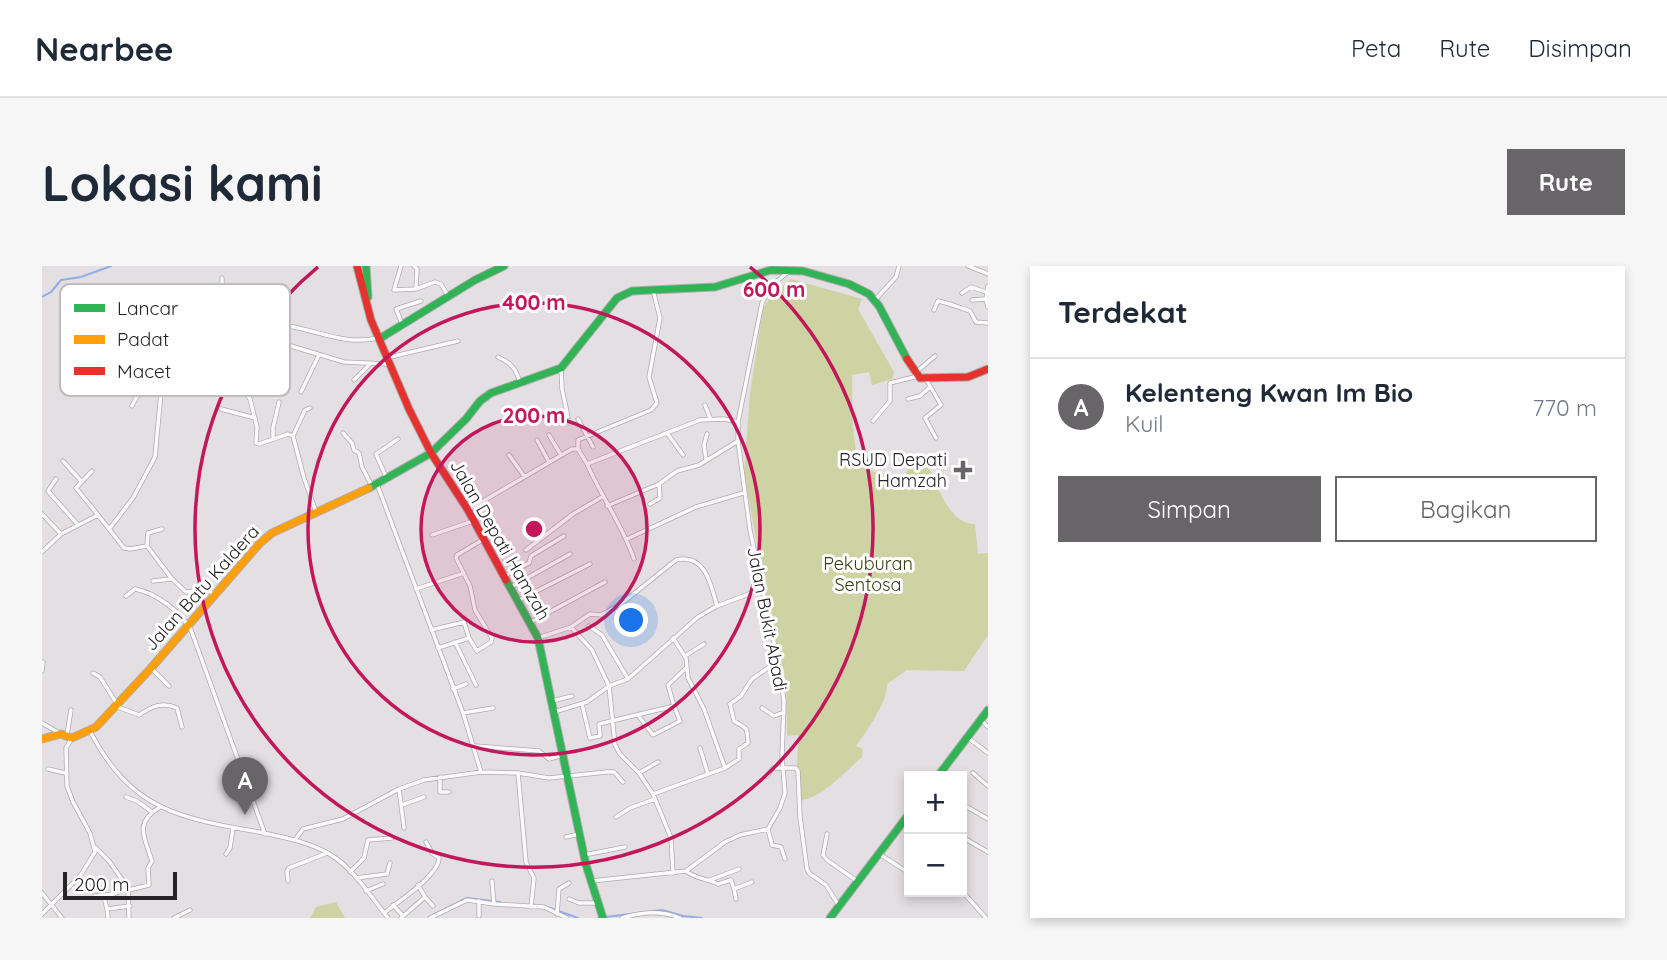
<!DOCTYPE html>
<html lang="id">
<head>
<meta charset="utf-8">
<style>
	body { margin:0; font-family:Quicksand,sans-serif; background:#f6f6f7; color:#1f2937 }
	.controls { position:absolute; right:21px; bottom:21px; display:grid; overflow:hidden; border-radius:0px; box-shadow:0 4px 10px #0003 }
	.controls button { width:63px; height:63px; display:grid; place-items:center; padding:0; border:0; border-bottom:2px solid #e0e1e3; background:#fff; color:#1f2937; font:35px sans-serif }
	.scale { position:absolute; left:21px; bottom:18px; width:114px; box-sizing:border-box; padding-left:7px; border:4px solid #262326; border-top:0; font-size:19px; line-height:24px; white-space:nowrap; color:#262326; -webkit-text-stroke:5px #fff; paint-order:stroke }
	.you { position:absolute; left:590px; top:355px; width:24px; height:24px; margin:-18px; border:5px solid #fff; border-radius:50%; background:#1a73e8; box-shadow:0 0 0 10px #1a73e833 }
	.badge { display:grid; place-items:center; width:46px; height:46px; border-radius:50%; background:#686568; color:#fff; font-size:23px; font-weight:700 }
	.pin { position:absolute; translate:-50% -58px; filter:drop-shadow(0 2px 4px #0008) }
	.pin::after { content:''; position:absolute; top:37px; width:24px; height:21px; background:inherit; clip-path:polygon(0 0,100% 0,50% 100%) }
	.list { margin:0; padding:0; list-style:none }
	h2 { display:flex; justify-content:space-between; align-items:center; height:91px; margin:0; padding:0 28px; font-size:30px }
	h2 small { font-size:23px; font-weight:400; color:#747a83 }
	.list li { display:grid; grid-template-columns:46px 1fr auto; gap:21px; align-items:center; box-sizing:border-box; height:98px; padding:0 28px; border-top:2px solid #e0e1e3 }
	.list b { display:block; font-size:26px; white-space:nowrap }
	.list p { margin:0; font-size:23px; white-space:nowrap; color:#747a83 }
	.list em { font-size:23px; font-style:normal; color:#747a83 }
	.actions { display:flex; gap:14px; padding:21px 28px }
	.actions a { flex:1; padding:16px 0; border:2px solid #686568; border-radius:0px; text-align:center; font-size:24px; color:#686568 }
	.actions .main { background:#686568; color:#fff }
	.map { position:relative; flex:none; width:946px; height:652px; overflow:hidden; border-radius:0px }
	header { display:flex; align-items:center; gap:42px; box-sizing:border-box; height:98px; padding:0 35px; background:#fff; border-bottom:2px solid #e0e1e3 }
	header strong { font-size:33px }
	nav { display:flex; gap:38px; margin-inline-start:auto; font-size:24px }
	.intro { display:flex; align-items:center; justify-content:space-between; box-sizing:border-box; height:168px; padding:0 42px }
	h1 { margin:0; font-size:49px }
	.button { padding:18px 32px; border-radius:0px; background:#686568; color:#fff; font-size:24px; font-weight:700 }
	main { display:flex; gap:42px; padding:0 42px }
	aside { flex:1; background:#fff; border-radius:0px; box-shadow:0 4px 10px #0003 }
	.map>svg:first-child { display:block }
	.green { fill:#ced3a3 }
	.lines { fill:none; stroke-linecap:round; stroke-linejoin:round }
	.stream { stroke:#92ade7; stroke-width:2 }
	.street-casing { stroke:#afacaf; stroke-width:5 }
	.fast-casing { stroke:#afacaf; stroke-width:9 }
	.slow-casing { stroke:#afacaf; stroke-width:9 }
	.jam-casing { stroke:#afacaf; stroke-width:9 }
	.street { stroke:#fbfafb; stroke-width:3.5 }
	.fast { stroke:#30b455; stroke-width:7 }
	.slow { stroke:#ff9f0a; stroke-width:7 }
	.jam { stroke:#e5322d; stroke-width:7 }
	.ring { fill:none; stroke:#c2185b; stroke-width:3.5 }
	.poi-dot { fill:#686568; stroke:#fff; stroke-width:2.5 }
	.labels { text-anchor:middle; stroke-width:6; stroke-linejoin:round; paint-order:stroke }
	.poi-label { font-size:18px; fill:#262326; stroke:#fff; text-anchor:end }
	.street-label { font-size:18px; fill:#262326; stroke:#fff }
	.park-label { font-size:18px; fill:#393e13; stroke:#fff }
	.key { fill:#fff; stroke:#bebdbe; stroke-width:2 }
	.key-label { font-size:19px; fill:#262326 }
	.centre { fill:#c2185b; stroke:#fff; stroke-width:3.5 }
	.ring-label { font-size:21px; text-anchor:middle; font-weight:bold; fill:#c2185b; stroke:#fff; stroke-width:6; stroke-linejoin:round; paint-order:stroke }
</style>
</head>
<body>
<header>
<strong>Nearbee</strong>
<nav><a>Peta</a><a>Rute</a><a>Disimpan</a></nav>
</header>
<div class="intro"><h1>Lokasi kami</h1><a class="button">Rute</a></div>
<main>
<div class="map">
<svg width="946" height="652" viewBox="0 0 946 652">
	<rect width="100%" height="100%" fill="#e3dfe3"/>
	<path class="green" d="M749,13L820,33L816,43L852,106L850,113L830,119L827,106L810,109C811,127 808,188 821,200C830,208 851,208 862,212L870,192L885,198C896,219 906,258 933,258L936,288L946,287V369L922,405L865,404L845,418C846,435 824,466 814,480L821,483L820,491C805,504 778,534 758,534L755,507L756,469L745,470L744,416L730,358L702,208L708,127L721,43L730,28Z
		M294,636L303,652H268L274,641Z"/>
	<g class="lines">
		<path class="stream" d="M0,31L9,26L19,14L39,11L69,0
			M508,642L536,652
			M391,649L425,632L458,636
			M564,651L620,644L641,650L660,652
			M556,652H557"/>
		<defs>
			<path id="street" d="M359,0L352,24L374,23L393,16L399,18L406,30
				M372,0L375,3L374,23
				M926,0L946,8
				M180,12V46L186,57C204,61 222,57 240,59C273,63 302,80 336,72
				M946,20L944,33L946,41
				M920,27L929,21L944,26
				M833,34L854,11L857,0
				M930,34L944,33
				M892,44L896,35C903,36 919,42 928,45L934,56L946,57
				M55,49L78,65V85L83,98L89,104L119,117
				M361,60L354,43L379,35
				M196,78L200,122L208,133L215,161L214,177L217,178L246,168L251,170L262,212L274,246
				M456,91C469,97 475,103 478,118
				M344,92L416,75
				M519,102L520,123L526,151
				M873,107L893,90
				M884,113L899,139L883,152L894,172
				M312,114L328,98
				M259,126L277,89
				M866,133L878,130L888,121
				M663,139L668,152
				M90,140L95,130L110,125L114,116
				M179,143L213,152
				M536,153L551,181
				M831,155L848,135V117L876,110
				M301,167L310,177L312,184L317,187L320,201L330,220
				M625,167L641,189
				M507,169L519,189
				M251,170L263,144L268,142
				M231,173V162L237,136
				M495,174L507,196
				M536,182V174L609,144L615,137L607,111L618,52L611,24
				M467,189L482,210
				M664,194L662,179L665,168
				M21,195L39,215
				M545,198C560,232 580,258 592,293
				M50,205L34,222L56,249
				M14,213L6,225L36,259
				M345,213L334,188L356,173
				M335,218L421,447L439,506
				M608,238L618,232L617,218
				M565,240L617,218L635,205L657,199L696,175
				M426,244L530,183H536L545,198L658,154L682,153L696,156
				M0,248L19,268
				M68,262L91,232L113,191L121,105L127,95L139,85L220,77L249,80L302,96L346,98
				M390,269L431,255
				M585,273L654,241L701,227
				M105,280L106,267L120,263
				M484,284L531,248L560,231
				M0,286L19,268L56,249L82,282L88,283L105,280L130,313L144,326C157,325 161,320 173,329
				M463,310L487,297L489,290L522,270
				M111,315L130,313
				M469,321L528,288
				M374,323L422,307
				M84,330L93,323C114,327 138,345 149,364L223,568
				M477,334L548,298
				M489,356L563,316
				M547,360L560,369L586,413
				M529,361L548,348L559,349L579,338L634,294C663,287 669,318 675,340
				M389,364L422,356L427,372
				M496,372L529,361L550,384L567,420L573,479L578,488L597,507L611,528L629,572L631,607
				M631,372L644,392L646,412L662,443L683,502
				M413,376L434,419
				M396,382L427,372L435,385L449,376L450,372L433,344L428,320L414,292L415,289L442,273
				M643,390L662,378
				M109,402L127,420
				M0,405L1,396
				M51,407L58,411L75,438
				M411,423L424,418
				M510,435L530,430
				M540,438L548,472L558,470L557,458L632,440L638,455L611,469L596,449
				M73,440L97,449C109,441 120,435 135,442L140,461
				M632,440L626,419L644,402
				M720,442L732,450L742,446
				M512,446L545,436L567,420L586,413L656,351L675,340L720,323
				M421,447L451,442
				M0,457L19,468
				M942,457L946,461
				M48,465C89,544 136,552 217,566C241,571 268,576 289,589C312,603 329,631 346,652
				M25,469L29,444
				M929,474L946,487
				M433,480L497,485L507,493L521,489
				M658,482L666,508
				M6,503L23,507
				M476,507L484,596L492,612L489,641
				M597,507L616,496
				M931,507L946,520
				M725,510L731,502H754L756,505L758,551L765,603L767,607L784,619L797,640
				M398,511V526H407
				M357,523L362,562
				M611,528L683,502L697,493V483L706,477C705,459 705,463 692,455L688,438L699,430L710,413L736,395
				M84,531L95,535L110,546
				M920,538L946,553
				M360,539L382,531
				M574,551L588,542L613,533
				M726,563L730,579L739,581L743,593
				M785,568L781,589L785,594L815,615
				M524,571L537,568
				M920,571L946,586
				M253,574L261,563L301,553L357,523L382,514L439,506L476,507L507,512L565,506H572L581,516
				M53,581L67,595L86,622L87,652
				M184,588L188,582L191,562
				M542,589L583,581
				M839,589L867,607
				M644,605C654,613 666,613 676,618L689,614L692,623L710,616
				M308,606L322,592L326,574L350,572
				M314,612L345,608L348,597
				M668,614L697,603
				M246,615L245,605L247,602L285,587
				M450,615L452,638
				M549,615L644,605L683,576L698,569L726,563L738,542L743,527L740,491L742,435L736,395L708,264L696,175V156L720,37L729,20L746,6
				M692,623L694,633
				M87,624L107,619L106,602L110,595C103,572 91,557 118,541
				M324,625L341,618
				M920,625L944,652
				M0,627L20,652
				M53,630L72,628L86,622
				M383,631L391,640
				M527,633L537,637H556
				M63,635L65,643
				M437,635V650
				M351,639L361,650
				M342,647C356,636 397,609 397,592L390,587L384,576
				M0,648L38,610L53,586L48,567L31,536L25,520L24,482L30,472
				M515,648L517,623L527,617
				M66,652L65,643L88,640
				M132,652L148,644
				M359,652L383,631L376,619
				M388,652L425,634L452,638L502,641L525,652
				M580,652C600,646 618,644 638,652"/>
			<path id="fast" d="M324,0L326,31
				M337,73L433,14L462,0
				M327,222L389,187L424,153L438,135L449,127L519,102L575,32L590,25L673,21L729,4L761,5L807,18L827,28L837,40L865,93
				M464,314L496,372L544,599L561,652
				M896,510L946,444
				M788,652L867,548"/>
			<path id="slow" d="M0,473L19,468L30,472L54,461L109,402L218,277L230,267L327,222"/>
			<path id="jam" d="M315,0L329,54L367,143L389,187L426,244L464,314
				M865,93L878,112L926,111L946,103"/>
		</defs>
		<use href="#street" class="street-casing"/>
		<use href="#fast" class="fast-casing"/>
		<use href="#slow" class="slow-casing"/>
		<use href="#jam" class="jam-casing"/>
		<use href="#street" class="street"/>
		<use href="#fast" class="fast"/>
		<use href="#slow" class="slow"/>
		<use href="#jam" class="jam"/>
	</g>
	<circle cx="492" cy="263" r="113" fill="#c2185b" fill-opacity=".12"/>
	<g class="ring">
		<circle cx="492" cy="263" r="113"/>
		<circle cx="492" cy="263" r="226"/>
		<path d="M708 1A339 339 0 1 1 276 1"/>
	</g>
	<path class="poi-dot" d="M917.5 193.5h7v7h7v7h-7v7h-7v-7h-7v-7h7z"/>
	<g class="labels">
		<g class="poi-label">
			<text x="905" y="200">RSUD Depati<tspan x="905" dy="21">Hamzah</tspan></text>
		</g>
		<g class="street-label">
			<text transform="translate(458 274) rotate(60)" y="6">Jalan Depati Hamzah</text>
			<text transform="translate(160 322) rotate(-48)" y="6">Jalan Batu Kaldera</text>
			<text transform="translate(725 353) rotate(79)" y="6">Jalan Bukit Abadi</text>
		</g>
		<g class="park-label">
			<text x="826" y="304">Pekuburan<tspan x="826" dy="21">Sentosa</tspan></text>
		</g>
	</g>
	<rect x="18" y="18" width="230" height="112" rx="10" class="key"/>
	<rect x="32" y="38" width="31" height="8" fill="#30b455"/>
	<rect x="32" y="69" width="31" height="9" fill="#ff9f0a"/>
	<rect x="32" y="101" width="31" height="8" fill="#e5322d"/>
	<g class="key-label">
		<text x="75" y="49">Lancar</text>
		<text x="75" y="80">Padat</text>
		<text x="75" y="112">Macet</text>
	</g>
	<circle cx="492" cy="263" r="10" class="centre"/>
	<g class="ring-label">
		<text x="732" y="31">600 m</text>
		<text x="492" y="44">400 m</text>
		<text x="492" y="157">200 m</text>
	</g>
</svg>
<div class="controls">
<button>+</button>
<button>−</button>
</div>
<div class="scale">200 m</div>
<div class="you"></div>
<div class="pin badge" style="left:203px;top:549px">A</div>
</div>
<aside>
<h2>Terdekat<small></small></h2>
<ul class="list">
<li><span class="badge">A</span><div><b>Kelenteng Kwan Im Bio</b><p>Kuil</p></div><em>770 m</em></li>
</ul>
<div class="actions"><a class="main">Simpan</a><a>Bagikan</a></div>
</aside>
</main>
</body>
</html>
